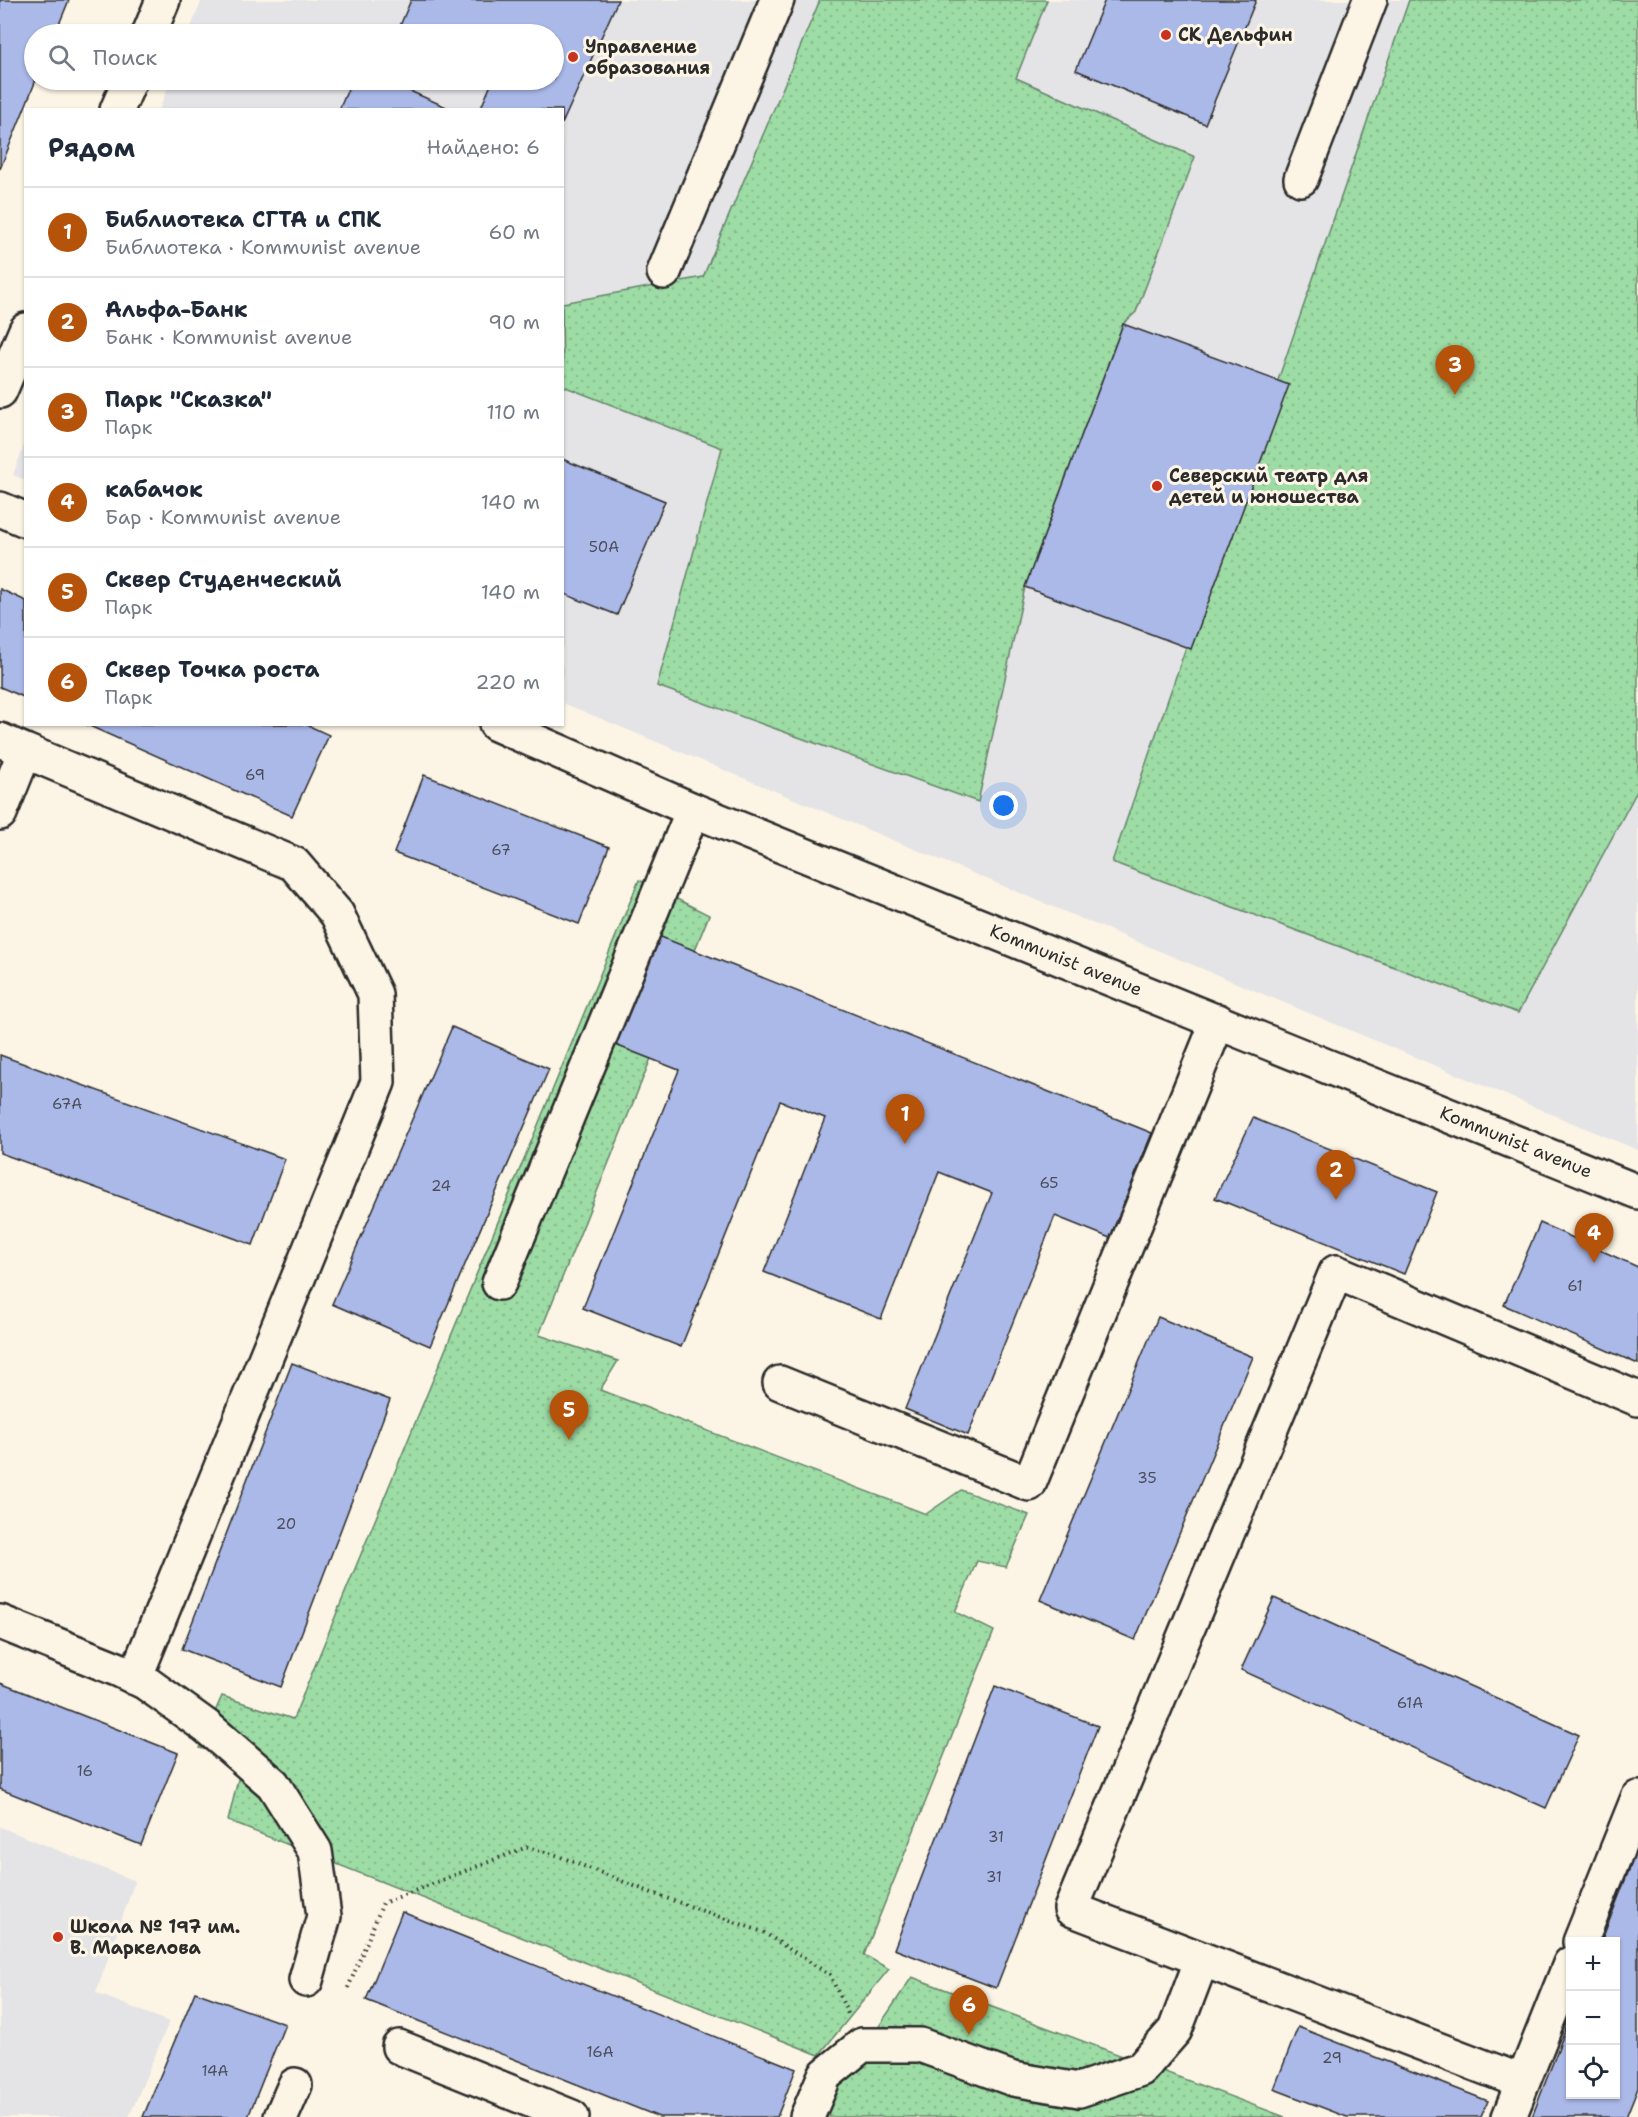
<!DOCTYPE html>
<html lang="ru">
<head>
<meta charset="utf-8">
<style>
	body { margin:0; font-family:"Shantell Sans",sans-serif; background:#f6f6f7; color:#1f2937 }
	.controls { position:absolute; right:18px; bottom:18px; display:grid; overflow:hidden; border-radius:0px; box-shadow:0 2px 4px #0004 }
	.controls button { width:54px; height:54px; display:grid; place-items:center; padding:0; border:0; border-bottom:2px solid #e0e1e3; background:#fff; color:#1f2937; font:30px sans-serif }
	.you { position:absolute; left:1004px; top:806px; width:21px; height:21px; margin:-15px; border:4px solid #fff; border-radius:50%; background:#1a73e8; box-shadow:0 0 0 9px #1a73e833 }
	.badge { display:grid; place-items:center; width:39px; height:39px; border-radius:50%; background:#b45309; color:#fff; font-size:20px; font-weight:700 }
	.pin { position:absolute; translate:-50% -50px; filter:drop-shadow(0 2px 3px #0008) }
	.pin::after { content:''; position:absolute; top:32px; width:21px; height:18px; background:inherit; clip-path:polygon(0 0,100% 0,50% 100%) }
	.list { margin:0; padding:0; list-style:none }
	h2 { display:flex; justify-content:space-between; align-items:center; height:78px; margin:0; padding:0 24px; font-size:26px }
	h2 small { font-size:20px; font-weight:400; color:#747a83 }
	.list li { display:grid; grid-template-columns:39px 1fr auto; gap:18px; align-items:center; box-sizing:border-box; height:90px; padding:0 24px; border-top:2px solid #e0e1e3 }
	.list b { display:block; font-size:22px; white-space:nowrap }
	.list p { margin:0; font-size:20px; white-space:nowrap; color:#747a83 }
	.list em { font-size:20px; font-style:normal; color:#747a83 }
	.icon { flex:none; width:33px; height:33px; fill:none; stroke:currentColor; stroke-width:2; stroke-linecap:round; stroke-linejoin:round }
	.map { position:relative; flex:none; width:1638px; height:2117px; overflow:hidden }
	.search { position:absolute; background:#fff; box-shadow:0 2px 4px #0004; left:24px; top:24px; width:540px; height:66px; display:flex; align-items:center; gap:15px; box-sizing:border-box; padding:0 21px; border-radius:33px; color:#747a83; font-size:22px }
	.panel { position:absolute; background:#fff; box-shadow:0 2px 4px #0004; left:24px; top:108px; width:540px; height:618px; border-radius:0px }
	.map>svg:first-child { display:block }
	.built { fill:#e4e3e6 }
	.park { fill:url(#park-dots); stroke:#648468; stroke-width:1.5 }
	.building { fill:#abb9e9; stroke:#2b2b2b; stroke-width:1.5 }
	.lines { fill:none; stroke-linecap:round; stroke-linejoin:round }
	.minor-casing { stroke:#2b2b2b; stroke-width:38 }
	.major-casing { stroke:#2b2b2b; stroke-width:38 }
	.path { stroke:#2b2b2b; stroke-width:4; stroke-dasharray:1.5 4.5; stroke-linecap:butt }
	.minor { stroke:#fcf5e5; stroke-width:33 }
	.major { stroke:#fcf5e5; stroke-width:33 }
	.poi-dot { fill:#c8321e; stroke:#fcf5e5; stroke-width:2 }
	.labels { text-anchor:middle; stroke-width:6; stroke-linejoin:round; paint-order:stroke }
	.number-label { font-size:15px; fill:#4b4e5a }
	.poi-label { font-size:18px; font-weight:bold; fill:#2b2b2b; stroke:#fcf5e5; text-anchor:start }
	.street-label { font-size:18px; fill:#2b2b2b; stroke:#fcf5e5 }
</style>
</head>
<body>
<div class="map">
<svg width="1638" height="2117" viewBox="0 0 1638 2117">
	<defs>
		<pattern id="park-dots" width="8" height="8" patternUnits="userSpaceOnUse" patternTransform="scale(1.5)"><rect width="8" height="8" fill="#9ddca5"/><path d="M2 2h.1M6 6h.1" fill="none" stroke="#87bd8e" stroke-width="1.8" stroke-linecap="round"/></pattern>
	</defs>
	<rect width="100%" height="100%" fill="#fcf5e5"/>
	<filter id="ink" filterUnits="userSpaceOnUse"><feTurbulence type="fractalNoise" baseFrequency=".0167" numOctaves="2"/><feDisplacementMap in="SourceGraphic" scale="12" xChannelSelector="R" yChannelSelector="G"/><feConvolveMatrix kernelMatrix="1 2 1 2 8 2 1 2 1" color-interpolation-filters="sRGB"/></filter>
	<g filter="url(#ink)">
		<path class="built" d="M202,0H1442L1638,488V1150L563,703L562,110H159L171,80H554V34H188Z
			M25,443V480L13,475Z
			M0,1827L135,1881L96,1993L169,2022L129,2117H0Z"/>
		<path class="park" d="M820,0H1047L1016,78L1195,157L1136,312L1123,324L1025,587L978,802L657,686L722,448L563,386L562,303L703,277Z
			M1409,0H1638V789L1518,1013L1112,862Z
			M639,880L709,915L539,1335L618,1361L600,1390L926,1514L961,1490L1029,1515L1006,1567L977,1561L955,1612L994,1631L864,1955L889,1969L819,2055L228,1821L243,1759L199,1748L222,1696L293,1719Z
			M912,1977L1285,2117H825L835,2092Z"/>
		<path class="building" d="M0,0H69L55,34H34V80H36L0,169Z
			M411,0H618L562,124V110H480L493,80H554V34H413L399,28Z
			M1105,0H1256L1205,124L1076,70Z
			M352,80H385L453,110H339Z
			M1123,324L1289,385L1191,649L1025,587Z
			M562,459L665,501L617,615L562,593Z
			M0,589L26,601V698L0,687Z
			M85,724H305L329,735L292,816Z
			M424,775L609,847L579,924L394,853Z
			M656,935L1152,1133L1110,1238L1055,1216L968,1435L905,1409L992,1193L939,1172L881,1319L764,1272L825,1118L780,1101L681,1347L583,1308L679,1070L613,1044Z
			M452,1027L549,1069L430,1346L332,1304Z
			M0,1055L285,1159L253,1245L0,1153Z
			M1253,1118L1437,1192L1404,1274L1215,1198Z
			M1540,1223L1638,1267V1364L1504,1305Z
			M1158,1317L1253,1357L1135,1640L1040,1600Z
			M292,1363L390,1400L281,1687L182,1649Z
			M1274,1598L1579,1735L1546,1808L1241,1670Z
			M0,1683L178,1753L141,1845L0,1789Z
			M995,1686L1098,1726L996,1988L894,1949Z
			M1638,1847V2087L1626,2117H1532L1570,2018V2094H1616V1942H1601Z
			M402,1912L796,2069L777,2117H659L366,2000Z
			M195,1992L285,2024L248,2117H143Z
			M1298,2027L1488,2101L1481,2117H1347L1274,2089Z"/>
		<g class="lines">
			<defs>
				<path id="minor" d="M149,34L163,0
					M117,110L130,80
					M1301,179L1370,0
					M664,272L777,0
					M0,391L26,330
					M0,740L25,751
					M0,813L25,751L294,864L337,914L375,994L378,1082L135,1678
					M499,1283L693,810
					M780,1383L1029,1484L1218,1021
					M0,1622L117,1669L146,1683L207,1727L273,1784L315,1851L324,1916L306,1980
					M1580,1942L1638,1798
					M399,2047L572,2117
					M1523,2082L1071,1909L1336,1272L1638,1399
					M281,2117L295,2085
					M807,2117L825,2075L862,2045H920L1013,2079L1079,2090L1141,2069L1175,2030L1202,1959
					M1509,2117L1570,1964"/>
				<path id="major" d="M0,509L26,520
					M496,724L693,810L1638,1192"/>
			</defs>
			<use href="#minor" class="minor-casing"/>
			<use href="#major" class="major-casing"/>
			<path class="path" d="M348,1988L383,1903L527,1847L556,1855L652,1893L763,1932L830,1975L848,2014"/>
			<use href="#minor" class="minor"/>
			<use href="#major" class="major"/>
		</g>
	</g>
	<g class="poi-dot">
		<circle cx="1166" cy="35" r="6"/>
		<circle cx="573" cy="57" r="6"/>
		<circle cx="1157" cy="486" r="6"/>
		<circle cx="58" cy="1937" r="6"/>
	</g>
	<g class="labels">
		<g class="number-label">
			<text x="604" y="552">50А</text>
			<text x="255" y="780">69</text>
			<text x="501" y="855">67</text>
			<text x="67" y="1109">67А</text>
			<text x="1049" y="1188">65</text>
			<text x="441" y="1191">24</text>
			<text x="1575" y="1291">61</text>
			<text x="1147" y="1483">35</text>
			<text x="286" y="1529">20</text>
			<text x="1410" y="1708">61А</text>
			<text x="85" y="1776">16</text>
			<text x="996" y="1842">31</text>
			<text x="994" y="1882">31</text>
			<text x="600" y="2057">16А</text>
			<text x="1332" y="2063">29</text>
			<text x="215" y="2076">14А</text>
		</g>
		<g class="poi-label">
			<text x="1178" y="41">СК Дельфин</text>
			<text x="585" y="53">Управление<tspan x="585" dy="21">образования</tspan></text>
			<text x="1169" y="482">Северский театр для<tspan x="1169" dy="21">детей и юношества</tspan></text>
			<text x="70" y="1933">Школа № 197 им.<tspan x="70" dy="21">В. Маркелова</tspan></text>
		</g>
		<g class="street-label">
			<text transform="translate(1066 960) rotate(22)" y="6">Kommunist avenue</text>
			<text transform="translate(1516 1142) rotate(22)" y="6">Kommunist avenue</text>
		</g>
	</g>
</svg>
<div class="controls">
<button>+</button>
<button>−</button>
<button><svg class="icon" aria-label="locate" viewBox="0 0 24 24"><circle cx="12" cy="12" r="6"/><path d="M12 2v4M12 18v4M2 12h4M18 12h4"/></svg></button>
</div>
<div class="you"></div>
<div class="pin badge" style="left:905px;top:1144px">1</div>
<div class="pin badge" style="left:1336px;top:1200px">2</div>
<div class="pin badge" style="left:1455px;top:395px">3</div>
<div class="pin badge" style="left:1594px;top:1263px">4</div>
<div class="pin badge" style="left:569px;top:1440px">5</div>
<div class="pin badge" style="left:969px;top:2035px">6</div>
<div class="search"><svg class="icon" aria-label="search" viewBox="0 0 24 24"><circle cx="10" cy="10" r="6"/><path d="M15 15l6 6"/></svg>Поиск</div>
<section class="panel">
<h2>Рядом<small>Найдено: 6</small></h2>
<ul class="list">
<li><span class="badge">1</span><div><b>Библиотека СГТА и СПК</b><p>Библиотека · Kommunist avenue</p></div><em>60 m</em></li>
<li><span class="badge">2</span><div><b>Альфа-Банк</b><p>Банк · Kommunist avenue</p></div><em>90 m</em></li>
<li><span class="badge">3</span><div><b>Парк &quot;Сказка&quot;</b><p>Парк</p></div><em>110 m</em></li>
<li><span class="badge">4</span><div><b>кабачок</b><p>Бар · Kommunist avenue</p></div><em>140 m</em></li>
<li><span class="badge">5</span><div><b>Сквер Студенческий</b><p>Парк</p></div><em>140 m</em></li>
<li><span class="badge">6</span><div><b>Сквер Точка роста</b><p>Парк</p></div><em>220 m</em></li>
</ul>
</section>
</div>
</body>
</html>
